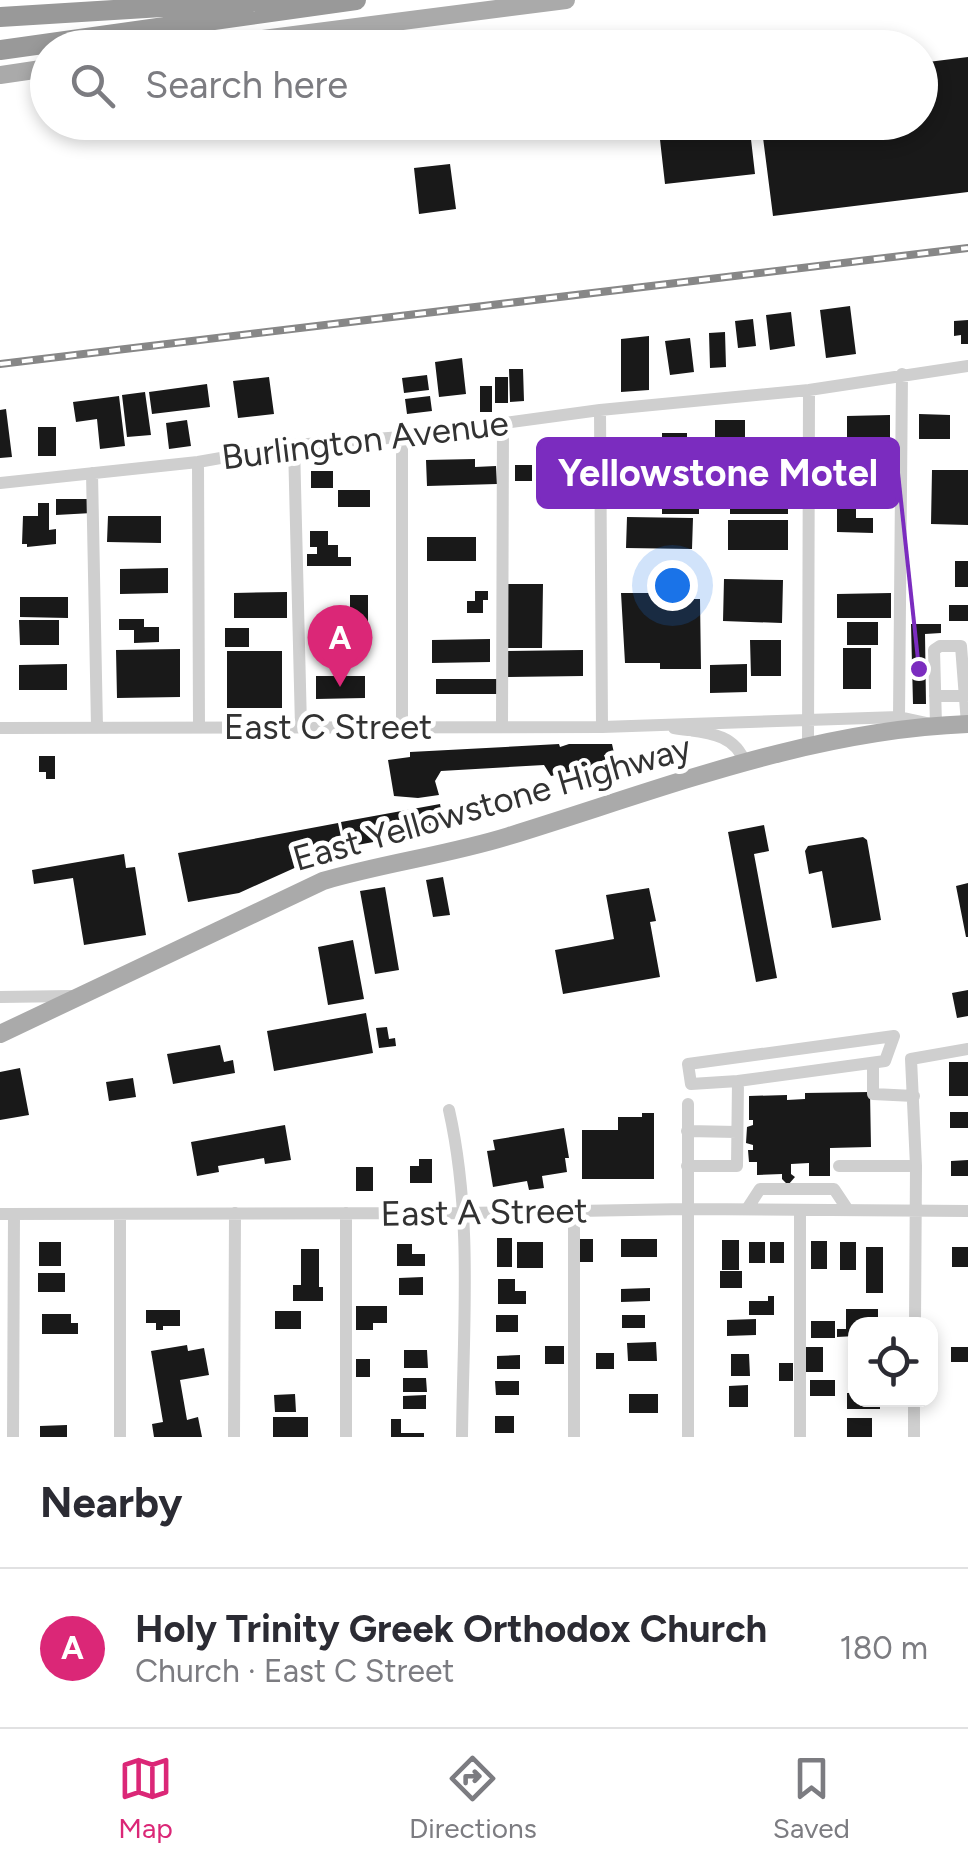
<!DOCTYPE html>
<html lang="en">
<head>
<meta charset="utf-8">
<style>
	body { margin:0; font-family:Figtree,sans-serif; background:#f7f7f7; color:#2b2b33 }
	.controls { position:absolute; right:30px; bottom:30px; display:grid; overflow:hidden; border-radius:20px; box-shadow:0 5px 15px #0003 }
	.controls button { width:90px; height:90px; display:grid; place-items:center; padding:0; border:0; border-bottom:2px solid #e1e1e2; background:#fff; color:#2b2b33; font:50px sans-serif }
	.you { position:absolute; left:672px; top:585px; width:35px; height:35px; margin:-25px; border:8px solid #fff; border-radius:50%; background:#1a73e8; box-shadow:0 0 0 15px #1a73e833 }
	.badge { display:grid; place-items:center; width:65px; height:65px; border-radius:50%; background:#db2777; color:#fff; font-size:32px; font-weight:700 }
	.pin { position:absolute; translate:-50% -82px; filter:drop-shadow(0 2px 5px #0008) }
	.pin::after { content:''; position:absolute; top:52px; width:35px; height:30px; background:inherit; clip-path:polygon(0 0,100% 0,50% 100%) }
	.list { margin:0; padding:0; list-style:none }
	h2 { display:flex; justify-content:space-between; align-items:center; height:130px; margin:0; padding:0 40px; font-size:42px }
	h2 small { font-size:32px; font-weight:400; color:#7c7c81 }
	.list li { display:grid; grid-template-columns:65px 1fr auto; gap:30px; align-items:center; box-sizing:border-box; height:160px; padding:0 40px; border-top:2px solid #e1e1e2 }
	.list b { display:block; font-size:38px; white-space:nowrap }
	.list p { margin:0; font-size:32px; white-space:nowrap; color:#7c7c81 }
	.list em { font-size:32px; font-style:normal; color:#7c7c81 }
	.icon { flex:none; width:55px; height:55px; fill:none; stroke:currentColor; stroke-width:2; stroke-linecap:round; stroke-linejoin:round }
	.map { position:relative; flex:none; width:968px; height:1437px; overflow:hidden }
	.search { position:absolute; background:#fff; box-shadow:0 5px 15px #0003; left:30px; right:30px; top:30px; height:110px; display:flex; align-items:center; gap:25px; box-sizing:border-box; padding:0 35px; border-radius:55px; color:#7c7c81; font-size:38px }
	.sheet { height:290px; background:#fff }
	nav { display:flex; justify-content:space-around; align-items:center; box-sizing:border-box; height:140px; border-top:2px solid #e1e1e2; background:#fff; font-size:28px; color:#7c7c81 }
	nav a { display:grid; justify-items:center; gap:5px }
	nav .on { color:#db2777 }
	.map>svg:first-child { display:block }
	.building { fill:#191919 }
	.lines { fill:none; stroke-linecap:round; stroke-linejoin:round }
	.minor { stroke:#cfcfcf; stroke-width:12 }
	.major { stroke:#aaa; stroke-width:18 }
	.highway { stroke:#999; stroke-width:20 }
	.rail-casing { stroke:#878787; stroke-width:8 }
	.rail { stroke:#fff; stroke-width:4; stroke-dasharray:11; stroke-linecap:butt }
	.labels { text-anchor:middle; stroke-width:10; stroke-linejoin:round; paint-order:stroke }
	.street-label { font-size:35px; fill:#323232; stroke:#fff }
	.leader { fill:none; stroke:#7b2cbf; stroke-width:4 }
	.callout-dot { fill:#7b2cbf; stroke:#fff; stroke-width:4 }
	.callout { fill:#7b2cbf; stroke:#7b2cbf; stroke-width:4 }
	.callout-label { font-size:38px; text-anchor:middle; font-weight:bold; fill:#fff }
</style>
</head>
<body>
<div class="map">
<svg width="968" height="1437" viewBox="0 0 968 1437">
	<rect width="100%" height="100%" fill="#fff"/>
	<path class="building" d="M968,57V192L773,216L761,122H920V63Z
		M658,122H749L755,174L665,184Z
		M450,164L456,209L419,214L414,168Z
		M850,306L856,354L826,358L820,310Z
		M791,312L795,346L770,350L766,315Z
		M753,319L756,346L738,348L735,321Z
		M968,320V344H961V335L954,336V321Z
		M725,332L726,367L710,368L709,333Z
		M649,336V390L621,392V339Z
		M690,338L694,372L670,375L665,341Z
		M462,358L466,394L439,397L435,362Z
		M509,369H523L524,401L510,402Z
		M427,375L429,390L404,393L402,378Z
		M269,377L274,414L238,418L233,381Z
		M495,377H508V403H495Z
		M207,384L210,407L152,414L149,392Z
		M480,386H492V412H480Z
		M145,392L151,435L127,437L122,395Z
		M119,396L125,446L100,449L97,419L76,422L73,402Z
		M430,396L432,411L407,414L405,399Z
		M6,409L12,457L0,458V410Z
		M919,414L950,415V439H919Z
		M890,415V469H835L834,439H847V416Z
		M187,420L191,446L169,449L166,423Z
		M715,420H745V451H715Z
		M38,427H56V456H38Z
		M662,433H687V469H699V514H662Z
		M475,459V467L496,466L497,484L427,486L426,460Z
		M515,465H532V481H515Z
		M932,470H968V525L931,524Z
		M311,471H333V488H311Z
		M338,490H370V507H338Z
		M730,498H788V514H730Z
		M56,499H92V513L56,515Z
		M38,503H49V530L56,529V544L27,547V544H22L23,516H38Z
		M837,509H856V518H873V533L837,532Z
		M108,516H161V543L107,542Z
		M627,517L693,518L692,549L626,548Z
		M728,520H788V550H728Z
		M310,531H328V545H338V557H351V566H307V554H317V547H310Z
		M427,537H476V561H427Z
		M955,561H968V587H955Z
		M168,568V593L120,594V569Z
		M724,579L783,580L782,623L723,621Z
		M507,584H543L542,648H507Z
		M475,591H488V600H483V613H467V601H475Z
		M287,592V618H234V593Z
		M621,593H683V599H700L701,669H660V663H625Z
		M891,593V618H837V594Z
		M350,595H368V648L320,649L319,623H350Z
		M20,597H68V618L20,617Z
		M949,605H968V621H949Z
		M119,619H144V627H159V642L134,643V630H119Z
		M19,620H59V645H20Z
		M847,622H878V645H847Z
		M911,624H941V633L925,634L926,704H913Z
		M225,628H249V647H225Z
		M490,639V662L432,663V640Z
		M750,640H781V676H751Z
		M843,648H871V689H843Z
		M180,649V697L117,698L116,650Z
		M583,650V676L508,677L507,651Z
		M227,651H282V708H227Z
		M67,664V690H19V665Z
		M747,664V692L710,693V665Z
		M316,676H365V698L316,699Z
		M436,679H497V694H436Z
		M559,744L560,747L569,744H612L614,753L604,755L607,764L551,776L544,765L441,771L435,781L439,795L418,798L394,796L388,760L410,757V752Z
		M39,756H55V779H46V772H39Z
		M440,804L445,829L346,847L341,822Z
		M338,823L344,851L310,861L239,893L188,902L178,853Z
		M764,825L769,851L754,854L777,978L756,982L728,832Z
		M863,837L867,840L881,920L832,928L822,871L809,874L805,851L808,846Z
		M124,854L126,868L135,867L146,935L84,945L73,878L34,884L32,870Z
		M443,877L450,915L433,917L426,880Z
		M968,883V937H966L956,886Z
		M385,887L399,970L375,974L360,891Z
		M649,888L656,921L650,922L660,977L563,994L555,950L614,939L606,895Z
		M353,940L364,999L328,1005L318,947Z
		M968,990V1016L957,1018L952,993Z
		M366,1013L373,1053L274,1071L267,1031Z
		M387,1027L389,1039L395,1038L396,1046L379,1048L376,1028Z
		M220,1045L224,1062L233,1060L235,1073L173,1084L167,1054Z
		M949,1062H968V1096H949Z
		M20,1068L29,1115L0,1120V1072Z
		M133,1078L136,1097L109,1101L106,1082Z
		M870,1092L871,1147L830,1148V1176H809V1163L791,1164V1174L795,1177L788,1185L782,1179V1174L757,1175V1162H749L748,1150H753V1145L746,1143L747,1127L753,1125V1120H749V1096L787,1095V1100L805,1099V1093Z
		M950,1112H968V1128H950Z
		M642,1113H654V1179H582V1130H618V1117H642Z
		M285,1125L291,1160L265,1164L264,1158L218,1166L219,1172L197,1176L191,1142Z
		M564,1128L569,1158H565L567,1172L542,1176L544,1188L529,1190L527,1181L493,1187L487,1151L495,1150L493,1140Z
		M419,1159H432V1183H410V1166H419Z
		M968,1160V1176H951V1161Z
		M356,1167H373V1191H356Z
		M497,1238H512V1267H497Z
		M580,1239H593V1262H580Z
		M621,1239H657V1257H621Z
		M722,1240H739V1270H722Z
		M811,1241H827V1269H811Z
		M39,1242H61V1266H39Z
		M517,1242H543V1268H517Z
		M749,1242H765V1263H749Z
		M770,1242H784V1263H770Z
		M840,1242H856V1270H840Z
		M397,1244H412V1254H425V1266H397Z
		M866,1247H883V1293H866Z
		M952,1247H968V1267H952Z
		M301,1249H319V1287H323V1301H293V1285H301Z
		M720,1271H742V1288H720Z
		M38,1273H65V1292H38Z
		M423,1277V1295H399V1278Z
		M498,1279H515V1291H526V1304H498Z
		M650,1288V1301L621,1302V1289Z
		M768,1296H774V1315H749V1301H768Z
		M356,1306H387V1323H373V1330H356Z
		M846,1309H878V1324H856V1336L837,1337V1329H846Z
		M146,1310H180V1326H163V1330H156V1323H146Z
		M275,1311H301V1329H275Z
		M42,1314H71V1323H78V1334H42Z
		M496,1315H518V1332H496Z
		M622,1315H645V1328H622Z
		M756,1319V1335L727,1336V1320Z
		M811,1321H835V1338H811Z
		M656,1342L657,1361H628L627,1343Z
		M187,1345L188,1351L204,1348L209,1375L180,1380L187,1420L198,1417L202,1437H154L152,1424L163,1422L151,1351Z
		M545,1346H564V1364H545Z
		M806,1347H823V1372H806Z
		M951,1347H968V1362H951Z
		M404,1350H427L428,1368H404Z
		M596,1353H614V1369H596Z
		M731,1354H749L750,1376H731Z
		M520,1355V1369H497V1356Z
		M356,1359H370V1377H356Z
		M779,1363H793V1381H779Z
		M403,1378H426L427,1392H403Z
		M810,1380H835V1396H810Z
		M495,1381H519V1395H496Z
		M748,1385V1407H729V1386Z
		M847,1393H856V1400H880V1409H847Z
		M295,1394L296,1412H275L274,1395Z
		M629,1394H658V1413H629Z
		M426,1395V1409H403V1396Z
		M495,1416H514V1433H495Z
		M273,1417H308V1437H273Z
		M847,1418H872V1437H847Z
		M391,1419H401V1433H424V1437H391Z
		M67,1425V1437H40V1426Z"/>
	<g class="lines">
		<path class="minor" d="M600,410L602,727
			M294,445L301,726
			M198,462L199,727
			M92,473L97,727
			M0,483L198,462L294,445L402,437L600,410L809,390L968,366
			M935,696H966
			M899,717L902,374
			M502,726L503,422
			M402,727V437
			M0,728L602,727L899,717L936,725L934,650L940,646H961L967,724
			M674,728C703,733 734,731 745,763
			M808,745L809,390
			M0,997L72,996
			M873,1063V1094L914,1096
			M688,1104V1437
			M449,1110C473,1216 463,1329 462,1437
			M687,1131L737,1132
			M687,1166H737L738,1081L885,1061L894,1036L688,1064L691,1084L738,1081
			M839,1166H916
			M747,1209L760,1189H834L848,1210
			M346,1213V1437
			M0,1214L463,1213L686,1209L968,1211
			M120,1214V1437
			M915,1324L916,1166L911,1059L968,1049
			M13,1437L14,1214
			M234,1437L235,1213
			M574,1437V1211
			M800,1437V1210
			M914,1437V1400"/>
		<path class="major" d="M193,48L566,0
			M0,75L48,68
			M0,1034L323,881C384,863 448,855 509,836C659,790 809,730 968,724"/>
		<path class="highway" d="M0,17L276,0
			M0,50L356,0"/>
		<defs>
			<path id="rail" d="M0,364L968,248"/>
		</defs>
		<use href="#rail" class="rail-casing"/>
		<use href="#rail" class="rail"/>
	</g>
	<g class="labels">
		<g class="street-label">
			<text transform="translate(365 440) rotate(-7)" y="12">Burlington Avenue</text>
			<text x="328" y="739">East C Street</text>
			<text transform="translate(492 803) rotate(-16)" y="12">East Yellowstone Highway</text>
			<text transform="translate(484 1212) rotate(-1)" y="12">East A Street</text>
		</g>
	</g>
	<path class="leader" d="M919 669L898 473"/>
	<circle class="callout-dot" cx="919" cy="669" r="10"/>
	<rect class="callout" x="538" y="439" width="360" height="68" rx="10"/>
	<g class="callout-label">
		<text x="718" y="486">Yellowstone Motel</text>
	</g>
</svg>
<div class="controls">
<button><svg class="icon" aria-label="locate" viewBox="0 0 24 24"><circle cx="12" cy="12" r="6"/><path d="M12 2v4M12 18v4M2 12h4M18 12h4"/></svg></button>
</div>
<div class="you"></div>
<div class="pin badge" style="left:340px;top:687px">A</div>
<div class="search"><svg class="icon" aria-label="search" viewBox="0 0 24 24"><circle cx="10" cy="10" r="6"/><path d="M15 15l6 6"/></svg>Search here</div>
</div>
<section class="sheet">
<h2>Nearby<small></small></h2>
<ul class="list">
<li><span class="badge">A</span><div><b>Holy Trinity Greek Orthodox Church</b><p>Church · East C Street</p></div><em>180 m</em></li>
</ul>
</section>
<nav>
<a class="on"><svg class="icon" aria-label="map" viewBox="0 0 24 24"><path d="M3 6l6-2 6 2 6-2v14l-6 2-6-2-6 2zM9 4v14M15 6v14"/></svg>Map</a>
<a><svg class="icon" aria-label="directions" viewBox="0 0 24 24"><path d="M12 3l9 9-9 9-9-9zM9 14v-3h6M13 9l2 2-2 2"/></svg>Directions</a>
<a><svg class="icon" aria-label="saved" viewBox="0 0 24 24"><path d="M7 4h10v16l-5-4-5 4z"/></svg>Saved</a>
</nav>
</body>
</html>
